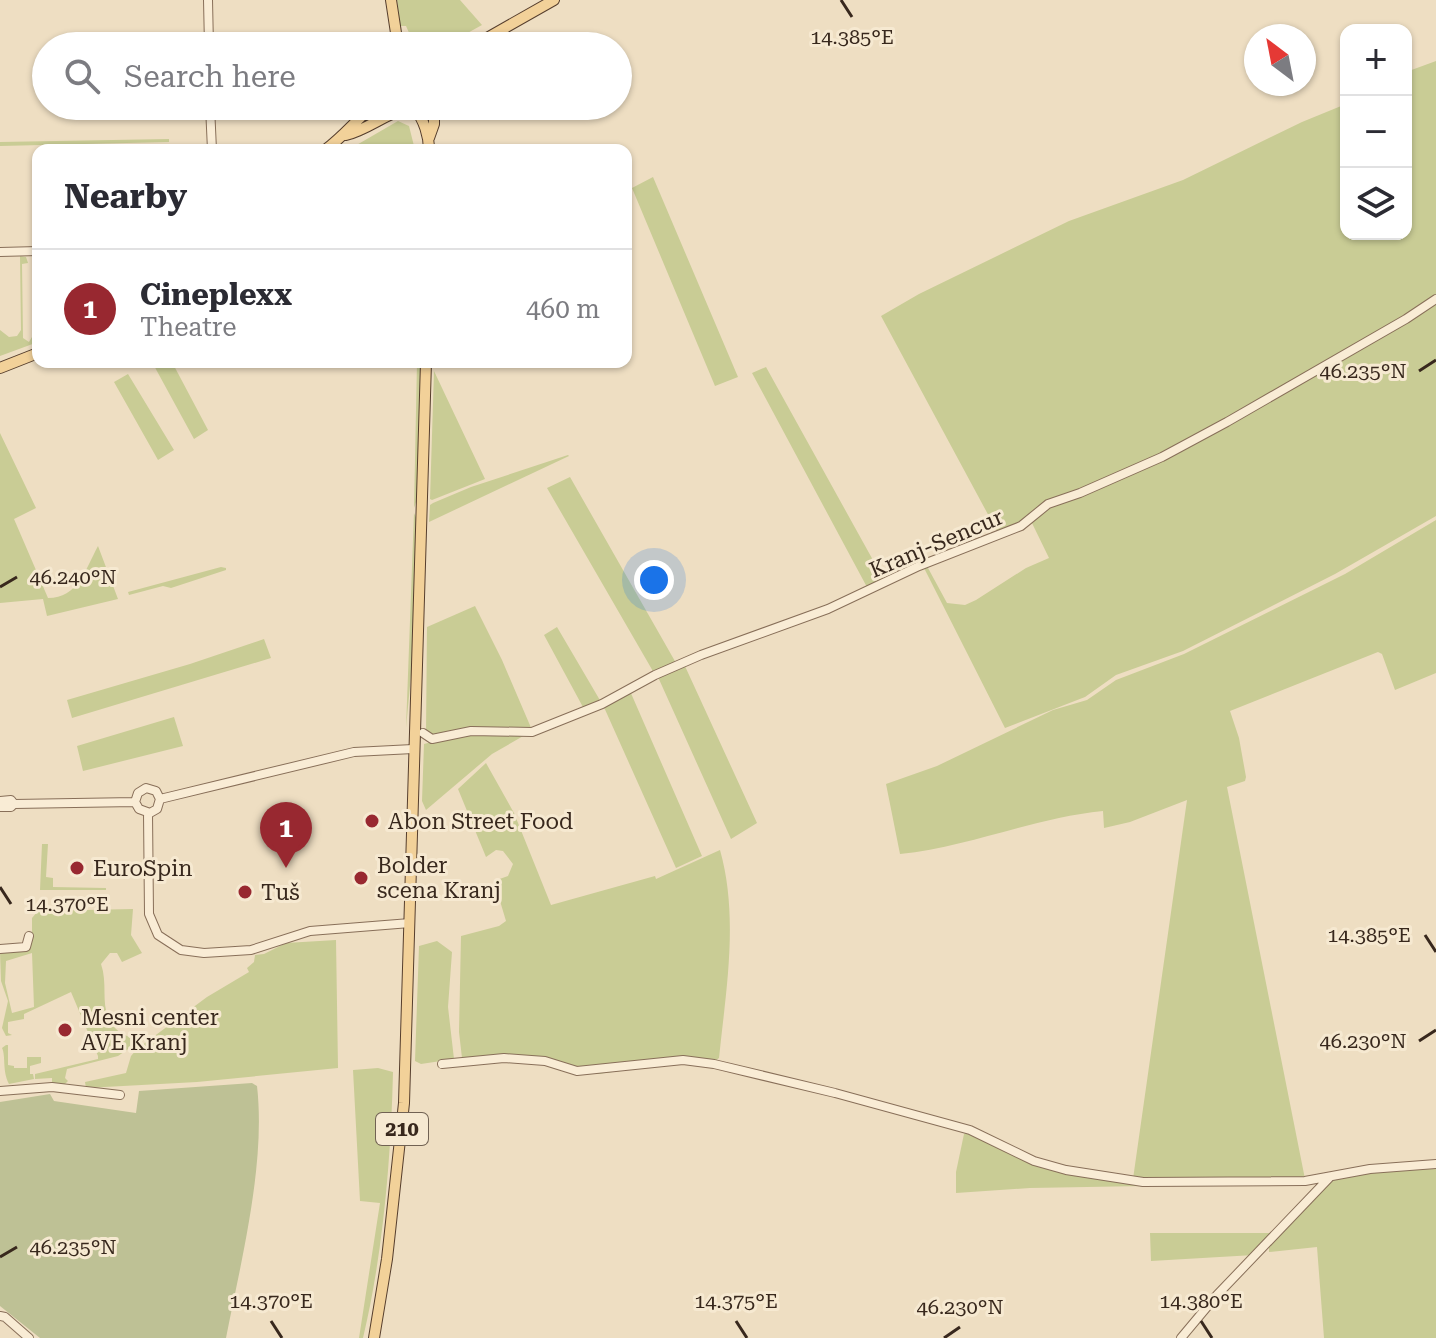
<!DOCTYPE html>
<html lang="en">
<head>
<meta charset="utf-8">
<style>
	body { margin:0; font-family:"Roboto Serif",serif; background:#f7f7f7; color:#2b2b33 }
	.controls { position:absolute; right:24px; top:24px; display:grid; overflow:hidden; border-radius:16px; box-shadow:0 2px 6px #0004 }
	.controls button { width:72px; height:72px; display:grid; place-items:center; padding:0; border:0; border-bottom:2px solid #e1e1e2; background:#fff; color:#2b2b33; font:40px sans-serif }
	.compass { position:absolute; left:1244px; top:24px; width:72px; height:72px; border-radius:50%; background:#fff; box-shadow:0 2px 6px #0004; rotate:328deg }
	.you { position:absolute; left:654px; top:580px; width:28px; height:28px; margin:-20px; border:6px solid #fff; border-radius:50%; background:#1a73e8; box-shadow:0 0 0 12px #1a73e833 }
	.badge { display:grid; place-items:center; width:52px; height:52px; border-radius:50%; background:#982830; color:#fff; font-size:26px; font-weight:700 }
	.pin { position:absolute; translate:-50% -66px; filter:drop-shadow(0 2px 4px #0008) }
	.pin::after { content:''; position:absolute; top:42px; width:28px; height:24px; background:inherit; clip-path:polygon(0 0,100% 0,50% 100%) }
	.list { margin:0; padding:0; list-style:none }
	h2 { display:flex; justify-content:space-between; align-items:center; height:104px; margin:0; padding:0 32px; font-size:34px }
	h2 small { font-size:26px; font-weight:400; color:#7c7c81 }
	.list li { display:grid; grid-template-columns:52px 1fr auto; gap:24px; align-items:center; box-sizing:border-box; height:120px; padding:0 32px; border-top:2px solid #e1e1e2 }
	.list b { display:block; font-size:30px; white-space:nowrap }
	.list p { margin:0; font-size:26px; white-space:nowrap; color:#7c7c81 }
	.list em { font-size:26px; font-style:normal; color:#7c7c81 }
	.icon { flex:none; width:44px; height:44px; fill:none; stroke:currentColor; stroke-width:2; stroke-linecap:round; stroke-linejoin:round }
	.map { position:relative; flex:none; width:1436px; height:1338px; overflow:hidden }
	.search { position:absolute; background:#fff; box-shadow:0 2px 6px #0004; left:32px; top:32px; width:600px; height:88px; display:flex; align-items:center; gap:20px; box-sizing:border-box; padding:0 28px; border-radius:44px; color:#7c7c81; font-size:30px }
	.panel { position:absolute; background:#fff; box-shadow:0 2px 6px #0004; left:32px; top:144px; width:600px; height:224px; border-radius:16px }
	.map>svg:first-child { display:block }
	.green { fill:#c9cc95; fill-rule:evenodd }
	.cemetery { fill:#bec195 }
	.lines { fill:none; stroke-linecap:round; stroke-linejoin:round }
	.minor-casing { stroke:#886f59; stroke-width:10 }
	.major-casing { stroke:#563e2d; stroke-width:12 }
	.minor { stroke:#f9ecd5; stroke-width:8 }
	.major { stroke:#f2d199; stroke-width:10 }
	.ticks { fill:none; stroke:#38281d; stroke-width:3 }
	.poi-dot { fill:#982830; stroke:#f6e9d1; stroke-width:3 }
	.labels { text-anchor:middle; stroke-width:6; stroke-linejoin:round; paint-order:stroke }
	.shield { fill:#f6e9d1; stroke:#716253; stroke-width:2 }
	.shield-label { font-size:20px; font-weight:bold; fill:#38281d }
	.street-label { font-size:22px; fill:#38281d; stroke:#f6e9d1 }
	.poi-label { font-size:22px; fill:#38281d; stroke:#f6e9d1; text-anchor:start }
	.ticks-label { font-size:20px; text-anchor:middle; fill:#38281d; stroke:#f6e9d1; stroke-width:6; stroke-linejoin:round; paint-order:stroke }
</style>
</head>
<body>
<div class="map">
<svg width="1436" height="1338" viewBox="0 0 1436 1338">
	<rect width="100%" height="100%" fill="#eedec2"/>
	<path class="green" d="M397,0H460L482,25L444,46H415L406,26H400Z
		M1436,61V516L1335,574L1183,651L1116,675L1085,697L1005,728L924,568H928L947,603L965,605L976,600L1026,568L1049,558L1031,521L1026,519L998,533L881,316L919,294L1069,221L1183,180L1302,122L1346,104V234H1406V72Z
		M398,121L409,126L415,150H348Z
		M169,139V142L0,146V142Z
		M653,177L738,377L715,386L632,188Z
		M20,256L26,257L28,263L22,264L23,338L29,342L38,327V342L0,356V330L9,337L17,336L21,330Z
		M152,362H172L208,430L194,439Z
		M417,362H421L417,499L414,508Z
		M766,367L884,580L868,589L752,373Z
		M434,371L485,479L432,500L430,499Z
		M128,374L174,450L158,460L114,382Z
		M0,433L36,508L14,519L48,598C78,598 85,570 98,546L118,599L47,616L43,599L0,603Z
		M568,455L569,456L429,522L430,505L433,503L471,487Z
		M570,477L676,663L654,673L547,488Z
		M414,513L417,520L413,654L406,728Z
		M1436,520V673L1395,690L1382,654L1378,652L1230,711L1239,738L1246,777L1245,781L1227,787L1305,1179H1133L1187,800L1130,822L1104,828L1103,811C1033,818 969,847 900,854L886,784L937,766L1053,710L1087,700L1116,680L1184,654L1345,574Z
		M221,567L226,568V570L171,588L163,586L129,595L128,592Z
		M475,606L502,660L532,730L433,737L426,732L427,627Z
		M557,627L601,702L584,709L544,635Z
		M264,639L271,658L72,718L67,700L190,664Z
		M684,664L757,823L731,839L658,677Z
		M630,691L702,856L676,868L603,705Z
		M174,717L183,746L83,771L77,746Z
		M463,734L525,735L492,754L426,810L422,801L424,744Z
		M486,763L514,813L551,905L655,876L656,879L720,850C739,917 726,990 719,1058L710,1065L671,1064L598,1074L578,1073L545,1063L462,1058L459,1032L461,936L499,926L506,921L494,881L508,876L513,864L503,851L496,850L486,857L458,789Z
		M42,844H48L46,877L53,878V887L106,888V890H40Z
		M133,909L131,935L142,953L122,962L117,953H110L101,964C109,987 98,1009 115,1028C121,1035 131,1036 137,1043L118,1056L67,1069L65,1078L68,1081L64,1085L52,1084V1078L35,1079V1074L98,1059V1056L71,992L24,1014V1019L8,1022V1033L12,1035L6,1036L2,1028L8,1001L1,981L0,952L26,951L32,941V918L38,911ZM32,953L34,1007L12,1013L5,983L6,961Z
		M336,940L338,1068L197,1082L86,1088L85,1082L126,1073L131,1056L137,1049L207,997L249,972L247,968L254,962L255,955L264,954L286,943Z
		M437,941L452,952L448,1007L454,1059L421,1064L415,1061L419,946Z
		M6,1045H8V1065L14,1066V1068H27V1057H41V1063L30,1066V1074H33L34,1079L9,1084C2,1071 6,1056 2,1048Z
		M378,1068L393,1072C391,1159 383,1254 363,1338H359L380,1203L360,1201L353,1070Z
		M970,1131L1039,1165L1144,1186L1030,1188L956,1193V1172L964,1134Z
		M1436,1166V1338H1324L1317,1247L1269,1252V1244L1334,1178L1368,1172Z
		M1150,1233H1276L1254,1255L1151,1261Z"/>
	<path class="cemetery" d="M252,1083L257,1086C266,1164 241,1261 226,1338H40L0,1306V1102L50,1094L54,1101L136,1113L139,1091Z"/>
	<g class="lines">
		<defs>
			<path id="minor" d="M208,0L209,46
				M210,106L212,150
				M0,252L38,251
				M423,733L432,739L471,731L532,732L602,704L655,675L701,655L828,609L919,566L1021,526L1048,504L1080,493L1162,457L1227,422L1406,319L1436,299
				M160,799L354,752L413,749
				M0,801L11,800L14,804
				M135,802L139,809L150,813L157,809L160,799
				M135,802L138,793L146,788L156,791L160,799
				M0,807H11L14,804L135,802
				M148,813L149,914L158,935L181,950L204,953L251,950L310,931L410,923
				M0,949L26,947L29,936
				M442,1064L504,1058L545,1061L577,1071L683,1060L714,1064L835,1093L970,1130L1034,1161L1066,1170L1143,1182L1305,1181L1370,1169L1436,1164
				M0,1091L52,1087L120,1095
				M0,1316L5,1317L29,1338
				M1181,1338L1217,1295L1330,1177"/>
			<path id="major" d="M391,0L398,46
				M473,46L554,0
				M415,109C424,120 429,136 429,150
				M346,135C370,129 388,111 411,108
				M429,138L434,124V106
				M325,150C344,136 356,120 373,106
				M0,368L38,353
				M374,1338L387,1259L404,1103L426,362"/>
		</defs>
		<use href="#minor" class="minor-casing"/>
		<use href="#major" class="major-casing"/>
		<use href="#minor" class="minor"/>
		<use href="#major" class="major"/>
	</g>
	<path class="ticks" d="M841,0L852,17M1419,371L1436,360M0,587L17,577M0,887L11,904M1425,935L1436,952M1419,1041L1436,1030M0,1257L17,1247M271,1321L282,1338M736,1321L747,1338M1201,1321L1212,1338M944,1338L960,1327"/>
	<g class="poi-dot">
		<circle cx="372" cy="821" r="8"/>
		<circle cx="77" cy="868" r="8"/>
		<circle cx="361" cy="878" r="8"/>
		<circle cx="245" cy="892" r="8"/>
		<circle cx="65" cy="1030" r="8"/>
	</g>
	<g class="labels">
		<rect class="shield" x="376" y="1113" width="52" height="32" rx="6"/>
		<g class="shield-label">
			<text x="402" y="1136">210</text>
		</g>
		<g class="street-label">
			<text transform="translate(936 543) rotate(-23)" y="8">Kranj-Sencur</text>
		</g>
		<g class="poi-label">
			<text x="388" y="829">Abon Street Food</text>
			<text x="377" y="873">Bolder<tspan x="377" dy="25">scena Kranj</tspan></text>
			<text x="93" y="876">EuroSpin</text>
			<text x="261" y="900">Tuš</text>
			<text x="81" y="1025">Mesni center<tspan x="81" dy="25">AVE Kranj</tspan></text>
		</g>
	</g>
	<g class="ticks-label">
		<text x="852" y="44">14.385°E</text>
		<text x="1363" y="378">46.235°N</text>
		<text x="73" y="584">46.240°N</text>
		<text x="67" y="911">14.370°E</text>
		<text x="1369" y="942">14.385°E</text>
		<text x="1363" y="1048">46.230°N</text>
		<text x="73" y="1254">46.235°N</text>
		<text x="271" y="1308">14.370°E</text>
		<text x="736" y="1308">14.375°E</text>
		<text x="1201" y="1308">14.380°E</text>
		<text x="960" y="1314">46.230°N</text>
	</g>
</svg>
<div class="controls">
<button>+</button>
<button>−</button>
<button><svg class="icon" aria-label="layers" viewBox="0 0 24 24"><path d="M12 4l9 5-9 5-9-5zM3 14l9 5 9-5"/></svg></button>
</div>
<svg class="compass" viewBox="-18 -18 36 36"><path d="M0-13l5 13h-10z" fill="#e53935"/><path d="M0 13l5-13h-10z" fill="#7c7c81"/></svg>
<div class="you"></div>
<div class="pin badge" style="left:286px;top:868px">1</div>
<div class="search"><svg class="icon" aria-label="search" viewBox="0 0 24 24"><circle cx="10" cy="10" r="6"/><path d="M15 15l6 6"/></svg>Search here</div>
<section class="panel">
<h2>Nearby<small></small></h2>
<ul class="list">
<li><span class="badge">1</span><div><b>Cineplexx</b><p>Theatre</p></div><em>460 m</em></li>
</ul>
</section>
</div>
</body>
</html>
